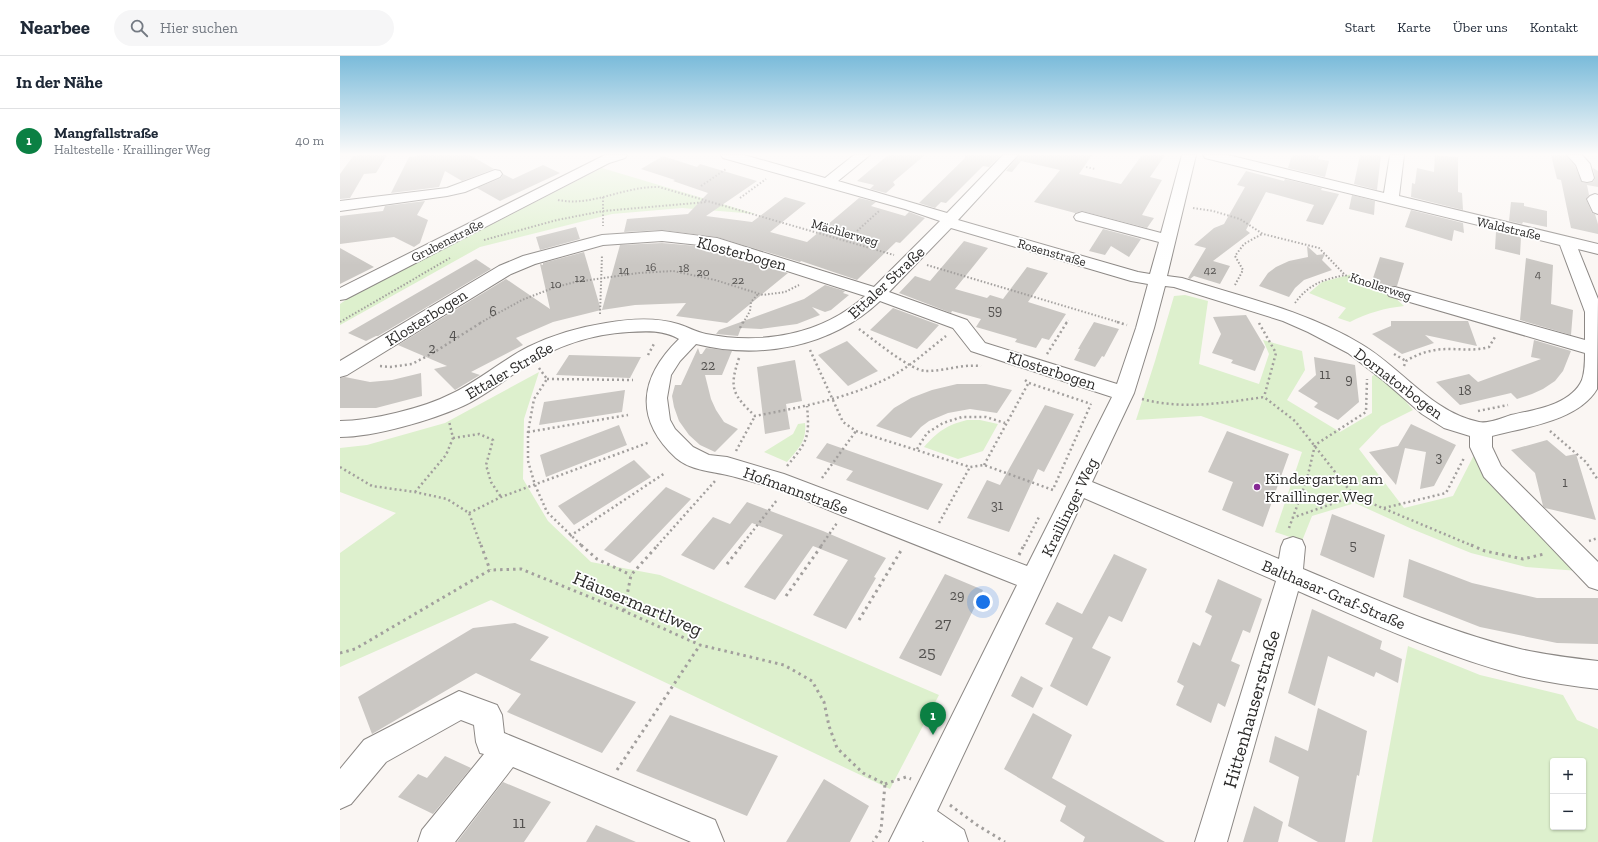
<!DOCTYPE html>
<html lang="de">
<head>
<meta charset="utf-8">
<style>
	body { margin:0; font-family:"Zilla Slab",serif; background:#f6f6f7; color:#1f2937 }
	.controls { position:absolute; right:12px; bottom:12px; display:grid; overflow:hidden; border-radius:4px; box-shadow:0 1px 3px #0004 }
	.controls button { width:36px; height:36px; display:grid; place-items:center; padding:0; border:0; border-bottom:1px solid #e0e1e3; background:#fff; color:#1f2937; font:20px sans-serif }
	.you { position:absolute; left:643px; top:546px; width:14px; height:14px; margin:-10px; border:3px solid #fff; border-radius:50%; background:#1a73e8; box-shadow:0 0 0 6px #1a73e833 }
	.badge { display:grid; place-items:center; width:26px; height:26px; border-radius:50%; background:#0b8043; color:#fff; font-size:13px; font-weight:700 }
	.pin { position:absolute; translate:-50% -33px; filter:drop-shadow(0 1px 2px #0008) }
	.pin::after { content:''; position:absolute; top:21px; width:14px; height:12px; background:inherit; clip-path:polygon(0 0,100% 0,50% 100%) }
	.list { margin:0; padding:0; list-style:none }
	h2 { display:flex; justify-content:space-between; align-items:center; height:52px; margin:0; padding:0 16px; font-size:17px }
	h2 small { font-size:13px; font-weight:400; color:#747a83 }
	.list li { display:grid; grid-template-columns:26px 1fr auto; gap:12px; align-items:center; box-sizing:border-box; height:64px; padding:0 16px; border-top:1px solid #e0e1e3 }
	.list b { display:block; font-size:15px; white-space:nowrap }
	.list p { margin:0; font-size:13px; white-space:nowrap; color:#747a83 }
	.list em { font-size:13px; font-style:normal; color:#747a83 }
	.icon { flex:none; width:22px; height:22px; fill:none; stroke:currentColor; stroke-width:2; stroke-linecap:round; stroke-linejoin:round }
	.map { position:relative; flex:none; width:1258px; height:786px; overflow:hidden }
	header { display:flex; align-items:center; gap:24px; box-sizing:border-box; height:56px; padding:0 20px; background:#fff; border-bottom:1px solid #e0e1e3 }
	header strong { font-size:19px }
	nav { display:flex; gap:22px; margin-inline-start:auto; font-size:14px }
	.search { width:280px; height:36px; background:#f6f6f7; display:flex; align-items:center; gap:10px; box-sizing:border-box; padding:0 14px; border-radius:22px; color:#747a83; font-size:15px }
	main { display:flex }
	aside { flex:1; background:#fff }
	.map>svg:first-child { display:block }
	.green { fill:#ddf0cd; fill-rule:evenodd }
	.building { fill:#cac7c3 }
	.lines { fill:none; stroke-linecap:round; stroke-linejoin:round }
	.minor-casing { stroke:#8c8885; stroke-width:2 }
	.path-far2 { stroke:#a29f9d; stroke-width:2; stroke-dasharray:1.5 2; stroke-linecap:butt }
	.path-far1 { stroke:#a29f9d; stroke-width:2.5; stroke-dasharray:2 3; stroke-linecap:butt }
	.path { stroke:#a29f9d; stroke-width:3; stroke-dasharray:2.5 4; stroke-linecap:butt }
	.minor { fill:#fff; fill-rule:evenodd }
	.poi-dot { fill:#862994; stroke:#fff; stroke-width:1.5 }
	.labels { text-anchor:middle; stroke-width:3.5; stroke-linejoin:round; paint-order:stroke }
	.far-number-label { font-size:12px; fill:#545250 }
	.far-street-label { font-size:13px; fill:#2c2b2a; stroke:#fff }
	.number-label { font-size:14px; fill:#545250 }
	.street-label { font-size:16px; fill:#2c2b2a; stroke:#fff }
	.poi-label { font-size:16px; fill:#2c2b2a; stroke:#fff; text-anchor:start }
	.near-number-label { font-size:17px; fill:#545250 }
	.near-street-label { font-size:19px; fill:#2c2b2a; stroke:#fff }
</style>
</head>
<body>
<header>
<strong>Nearbee</strong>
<div class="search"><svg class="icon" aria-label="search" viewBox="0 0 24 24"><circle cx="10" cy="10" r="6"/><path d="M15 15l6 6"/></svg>Hier suchen</div>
<nav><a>Start</a><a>Karte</a><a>Über uns</a><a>Kontakt</a></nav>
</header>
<main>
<aside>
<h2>In der Nähe<small></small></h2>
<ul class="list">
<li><span class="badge">1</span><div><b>Mangfallstraße</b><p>Haltestelle · Kraillinger Weg</p></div><em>40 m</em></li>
</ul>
</aside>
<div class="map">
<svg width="1258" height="786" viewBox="0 0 1258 786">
	<rect width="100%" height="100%" fill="#faf6f3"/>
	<path class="green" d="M262,112L416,158L342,152L272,158L140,191L0,269V248L10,241Z
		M1012,218L1021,225L1052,234L1051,238L1064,250C1045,252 1027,257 1010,266L998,262L1006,252L969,237L982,226Z
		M845,239L868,245L859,308L919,328L929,298L923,284L962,295L965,314L947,344L1000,376L1032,357V320L1037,318L1057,335L1073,354L1041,370L1019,393L1064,452L1113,440L1134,399L1239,515L1186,511L1131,497L1072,473L1015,447L972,460L962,485L935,476L962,396L861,360L796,364L815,305L834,240Z
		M199,316L184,363L183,423L208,465L251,506L320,519L599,639L550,733L151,544L0,611V497L56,457L0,436V392L27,389L105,367Z
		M627,364H640L658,368L643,395L618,403L584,391C598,375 607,369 627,364Z
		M465,367C467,385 459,392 447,406L424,396L453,378L458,368Z
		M1068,590L1140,619L1223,639L1237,664L1258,673V786H1032ZM1213,705H1243V771H1213Z"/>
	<path class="building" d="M20,99H47L36,117L24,118L10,142L0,143V118L13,100Z
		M75,99H130L154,113L122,125L105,115L99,131L51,137L69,101L77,100Z
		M548,99H585L553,126L555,129L546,137L530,133L534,129L517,125Z
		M625,99H661L649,111L643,110L606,147L601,146L595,152L579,147L625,102Z
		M679,99H752L739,118L781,128L802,99H825L810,121L822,124L802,159L814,162L807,172L742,155L735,157L694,146L720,114L681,105L672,116L666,115Z
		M952,99H980L978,103L989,105L985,121L948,112Z
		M1020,99H1041L1037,134L1014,128Z
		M1095,99L1118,101V136L1122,137L1123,154L1071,141L1072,127L1075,128L1077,112L1094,116Z
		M1211,99H1226L1235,110L1242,126L1247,127L1253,126L1255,122L1253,112L1258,115V131L1247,129L1249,139L1246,143L1252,157L1255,158L1258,168V178L1231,172L1221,124L1217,123Z
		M323,100L357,111L360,108L417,125L366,160L412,166L445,141L466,147L430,176L467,186L519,142L536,146L531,150L565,160L569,156L585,162L560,187L556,186L517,224L461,205L460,206L377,181L322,174L284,176L287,163L348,158L368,137L333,125L335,124L301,113Z
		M203,109L220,117L160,145L137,132L161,122L163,118L173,123Z
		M906,115L944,125L945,123L982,132L981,134L999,138L983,169L966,165L974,149L926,136L906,174L910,177L873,205L890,210L880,228L854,220L850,223L848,222L866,192L854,189L874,172L884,168L905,131L897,129Z
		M1012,139L1035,145L1034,159L1009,153Z
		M85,145L77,159L88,164L80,187L74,191L54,181L0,188V160L43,155L45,150Z
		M1171,146L1184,147V150L1207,155V171L1183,166L1182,168L1169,165Z
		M1071,154L1123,167L1124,177L1114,174L1112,185L1065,171Z
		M236,171L240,183L200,194L196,181Z
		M763,173L801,183L789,201L771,190L765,199L749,195Z
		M1156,176L1181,181L1180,199L1155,193Z
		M624,185L648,192L615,233L647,242L650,239L663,243L687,211L708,217L688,246L726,258L709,284L702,282L696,292L675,286L677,283L636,271L641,263L612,255L611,257L559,237L575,220L590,225Z
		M322,187L369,191L448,217L387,267L336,260L346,247L295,249L262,254L280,189Z
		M967,190L977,199L985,198L982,204L992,214L964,224L955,232L949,241L919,230L928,217L936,211L949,205L968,201Z
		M0,192L34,211L0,228Z
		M244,196L261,254L213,266L176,282L183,289L131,316L140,319L115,334L94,313L107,310L58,289L166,223L210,253L200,208L203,209V207Z
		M1040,201L1064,207L1057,230L1048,231L1037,228L1039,224L1033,222Z
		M1186,202L1213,209L1211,248L1233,254L1231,279L1180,264Z
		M136,203L151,213L38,280H36L26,285L8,277Z
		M485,229L505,235L503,237L509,239L491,254L485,256L472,251L480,259L457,268L421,273L401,272L398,280L376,278L379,274L464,243Z
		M553,252L599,269L577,293L530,274Z
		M906,259L925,291L915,315L891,307L893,304L872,297L881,278L873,261Z
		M1051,265H1128L1137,290L1085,279L1094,287L1062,298L1032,278L1051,270Z
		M754,266L779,273L764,301L762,300L755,311L734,304L740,293H738Z
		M1194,284L1231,295L1223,315L1215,325L1203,333L1192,338L1177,343L1171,337L1120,349L1096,326L1129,318L1138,326L1201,303L1191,301Z
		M507,285L538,315L508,330L478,299Z
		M358,292L360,298H362L366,292L392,295L382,319H365L371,343L376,354L384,366L398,373L375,396L360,389L349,379L339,365L334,351L332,340L335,329H341Z
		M229,299L301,301L290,322L216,319Z
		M974,301L1015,309L1019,346L998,364L974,351L978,347L958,335L976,319Z
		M455,304L462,345L446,348L450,373L425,378L417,311Z
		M81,317L82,340L36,352H0V322L5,321L30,326L52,324Z
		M617,328H646L672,334L657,357L630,353L608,357L589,365L581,371L571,382L536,370L554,352L571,342L592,334Z
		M285,334L282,356L199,369L204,346Z
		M705,349L734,358L704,416L698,413L669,476L627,462L647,424L660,429Z
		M1071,368L1116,389L1094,430L1080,433L1086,396L1065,392L1056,429L1029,396L1058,390Z
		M279,369L287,389L206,421L200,399Z
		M887,375L949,398L923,471L882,454L893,426L868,416Z
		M1207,384L1226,400L1236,398L1256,464L1205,452L1203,450L1195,417L1171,394Z
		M487,387L603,428L588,454L506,424L513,415L476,402Z
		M294,404L311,421L234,469L218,450Z
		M326,431L351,443L290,507L264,494Z
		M407,446L483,475L546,502L534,521L536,522L506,573L473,559L508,504L473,490L435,544L404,531L443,479L412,467L374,514L341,499L373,461L390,468Z
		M992,458L1045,479L1034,522L980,499Z
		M774,498L807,513L782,566L769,560L752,592L771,601L747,650L710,630L733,582L705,568L717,546L742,558Z
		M1069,503L1132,527L1197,542H1258V588L1217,587L1140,571L1063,541Z
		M605,518L643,534L601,620L559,602Z
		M878,523L922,543L910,577L903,574L891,605L900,609L885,651L878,647L871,667L836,649L844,630L837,626L853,586L860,590L872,560L865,556Z
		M972,553L1042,585L1040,593L1062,603L1058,627L1036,616L1034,621L988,600L975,650L948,637Z
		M175,567L209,581L190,604L296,646L262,697L167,656L181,638L136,617L32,678L18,641L133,572Z
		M681,620L703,632L693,652L671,640Z
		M978,652L1027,675L1019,720L1017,719L1005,786H978L948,770L959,721L929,706L935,680L968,695Z
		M693,657L732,679L712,722L825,786H743L745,781L720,765L726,750L664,713Z
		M330,659L438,700L407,760L296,715Z
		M105,700L131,712L93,758L58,741L78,718L87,722Z
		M484,723L529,750L510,786H446Z
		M163,726L211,746L184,786H117Z
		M914,750L943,766L938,786H903Z
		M256,769L296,786H246Z"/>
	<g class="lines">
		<defs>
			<path id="minor" d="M265,99H287L285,102L269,107L6,243L0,244V232Z
				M381,99H404L485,122L514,99H530L498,125L607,157L663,99H678L618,164L798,216L810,218L819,186L736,164L734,161L736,158L742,156L821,177L842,99H856L827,220L842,222C903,241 966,255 1021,288C1062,312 1091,356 1139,366C1148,368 1162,362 1171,359C1194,354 1231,349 1242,324C1245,315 1245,306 1245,297L1049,240L1046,236L1049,232L1055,231L1245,284V256L1220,189L865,102L863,99H888L1044,137L1050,99H1064L1059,140L1258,188V198L1238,193L1258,243L1257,333C1238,365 1186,371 1152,380V391L1161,410L1258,506V534L1249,531L1144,421L1130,391V380L1104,372L1082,358L1044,325L1008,297L968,276L943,265L834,231L825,230L814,272L794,337L752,426L939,503L941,491L944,484L953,481L962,484L965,491L963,513C1035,543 1105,575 1180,593C1206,599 1232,602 1258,605V633C1232,630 1206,626 1180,620C1103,600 1031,567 958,535L887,786H855L936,525L744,442L597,755L624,774L628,786H584L583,785L582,786H549L677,529C622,507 567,485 511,463C484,453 458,440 430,431C416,427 401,422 387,419C369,415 350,414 336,402C293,362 300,321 339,283C323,274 307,275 289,276C252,278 215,290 184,311C164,324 145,340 123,350C92,364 34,381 0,381V365C30,365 84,352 111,338C138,325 161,305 188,291C212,279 240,271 266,267C289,263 315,261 338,268C348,271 356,276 366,278C422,289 482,279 525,240L369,190L322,185L263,189L195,208L171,218L7,319L0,321V305L159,210L183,200L262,179L322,175L377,182L534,231L600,165L565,153L383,102ZM611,172L791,225L808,228L796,272L777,328L645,287L627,264L549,236ZM540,245L613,272L631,295L772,341L687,510L444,418L387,401L369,399L353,391L335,373L330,364L327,342L331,319L340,305L356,288C420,304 491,291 540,245Z
				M1227,99H1242L1250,108L1254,122L1252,125L1247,126L1242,125L1236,109Z
				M155,114L160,115L162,118L160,121L125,136L107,140L0,155V145L107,132Z
				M1255,138L1258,139V158L1253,156L1247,143L1250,140Z
				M119,635L157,649L162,659L164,677L375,764L384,786H351L173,711L115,786H78L82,774L144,698L140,697L136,686L134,669L121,664L46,706L11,748L0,753V713L24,684Z"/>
		</defs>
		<use href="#minor" class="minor-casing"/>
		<path class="path-far2" d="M746,111L755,113
			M361,130L386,113
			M263,141V170
			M400,142L426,123
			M218,144C253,151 283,130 319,131L554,199
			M853,152L873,155L900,163L923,178L979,192L1005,219L1016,225L1039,231
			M517,175L539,155
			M144,184L217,164L263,155L367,146
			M587,209L781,267
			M895,229L903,214L895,200L904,188L922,178
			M955,247C969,228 982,224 1005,219
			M260,258L262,199
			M0,266L110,202
			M140,267L182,244L213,232L235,226L299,217L333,215L375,224L423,239L445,236L459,229
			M403,267L410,255L411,246L418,238
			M726,267L728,264"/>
		<path class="path-far1" d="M777,266L787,269
			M919,267L936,297L924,341
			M400,272L403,266
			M519,273C533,283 571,315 586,315C605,315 622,308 641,310
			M470,294L503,366L516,375L630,411L644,409L713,434
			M707,298L727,266
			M1054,298L1066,305
			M308,299L315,286
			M399,302C389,332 392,338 415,360C462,351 510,342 552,320C572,309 588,294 606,280
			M40,310L50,311L72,308L93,297L142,266
			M1064,310L1066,305C1079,297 1093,293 1108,293C1122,293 1135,295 1149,291L1155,281
			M199,312L207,323L194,343L188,376V405L195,429L207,456L242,490
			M207,323L293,324
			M685,324L689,327L751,348
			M802,343C843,354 883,347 924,341L955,365L1014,440L1133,490
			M1138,355L1168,349
			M1210,375L1246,406L1258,424
			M188,376L288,359
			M113,382L139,378L153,384L146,409L151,426L161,441
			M577,393L587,377L603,367L622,361H646L665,367
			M396,395L415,360
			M644,409L689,326
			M447,410C467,386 470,382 467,350
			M0,411L32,430L75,436L107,443L129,457L141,490
			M482,422L516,375
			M714,431L751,348
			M75,436L106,399L113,382L109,365
			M1044,452L1106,437L1124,402
			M129,457L161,441L310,386
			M952,462L1014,440
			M599,467L630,411
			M949,472L967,423L975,389L1026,356L1027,323
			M230,480L325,417
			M1249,485L1258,482
			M317,490L375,425
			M401,490L437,444
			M481,490L497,467
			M684,490L700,459"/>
		<path class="path" d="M141,489L150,514
			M241,489L257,503L291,519
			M1131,489L1145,495L1183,503L1204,498
			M679,499L684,489
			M387,508L402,489
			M446,540L482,489
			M284,555L291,519L318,489
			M519,564L562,493
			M0,597L15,593L150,514L181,513L284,555L360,589L444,609L472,625L484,646L489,670L497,692L523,717L545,728L541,774L533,786
			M277,714L360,589
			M545,728L566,721L571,723
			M610,749L637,769L665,786"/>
		<use href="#minor" class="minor"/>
	</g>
	<linearGradient id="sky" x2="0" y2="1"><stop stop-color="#7abbda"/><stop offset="0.47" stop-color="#fdfbfa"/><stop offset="1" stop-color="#fdfbfa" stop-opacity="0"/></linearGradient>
	<rect width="1258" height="209" fill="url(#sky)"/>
	<circle class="poi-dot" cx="917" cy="431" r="4"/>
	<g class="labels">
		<g class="far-number-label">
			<text x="311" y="215">16</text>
			<text x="344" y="216">18</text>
			<text x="284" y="218">14</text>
			<text x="870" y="218">42</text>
			<text x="363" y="220">20</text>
			<text x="1198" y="222">4</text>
			<text x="240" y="226">12</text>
			<text x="398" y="228">22</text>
			<text x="216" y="232">10</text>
		</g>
		<g class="far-street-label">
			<text transform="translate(1169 172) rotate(13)" y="5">Waldstraße</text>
			<text transform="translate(505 176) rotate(16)" y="5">Mächlerweg</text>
			<text transform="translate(107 184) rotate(-27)" y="5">Grubenstraße</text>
			<text transform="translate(712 196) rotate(16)" y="5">Rosenstraße</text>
			<text transform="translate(1041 230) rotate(18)" y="5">Knollerweg</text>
		</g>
		<g class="number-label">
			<text x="655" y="259">59</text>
			<text x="153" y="260">6</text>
			<text x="113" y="283">4</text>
			<text x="92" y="297">2</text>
			<text x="368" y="314">22</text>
			<text x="985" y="323">11</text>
			<text x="1009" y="328">9</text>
			<text x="1125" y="339">18</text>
			<text x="1099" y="406">3</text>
			<text x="1225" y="431">1</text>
			<text x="657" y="454">31</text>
			<text x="1013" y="494">5</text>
			<text x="617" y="544">29</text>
		</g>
		<g class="street-label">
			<text transform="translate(402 197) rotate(15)" y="6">Klosterbogen</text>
			<text transform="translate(546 226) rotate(-43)" y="6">Ettaler Straße</text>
			<text transform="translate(86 261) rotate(-32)" y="6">Klosterbogen</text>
			<text transform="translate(169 314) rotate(-30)" y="6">Ettaler Straße</text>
			<text transform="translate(712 314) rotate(18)" y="6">Klosterbogen</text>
			<text transform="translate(1059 327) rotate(37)" y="6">Dornatorbogen</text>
			<text transform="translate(456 434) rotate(20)" y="6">Hofmannstraße</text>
			<text transform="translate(729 451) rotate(-64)" y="6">Kraillinger Weg</text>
			<text transform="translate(994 538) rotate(23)" y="6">Balthasar-Graf-Straße</text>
		</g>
		<g class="poi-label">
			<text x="925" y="428">Kindergarten am<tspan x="925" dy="18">Kraillinger Weg</tspan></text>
		</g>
		<g class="near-number-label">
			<text x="603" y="573">27</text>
			<text x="587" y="602">25</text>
			<text x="179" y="772">11</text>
		</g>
		<g class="near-street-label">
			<text transform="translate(298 547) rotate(23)" y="7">Häusermartlweg</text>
			<text transform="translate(911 653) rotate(-74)" y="7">Hittenhauserstraße</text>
		</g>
	</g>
</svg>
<div class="controls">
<button>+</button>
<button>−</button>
</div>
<div class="you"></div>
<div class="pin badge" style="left:593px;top:679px">1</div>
</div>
</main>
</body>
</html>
